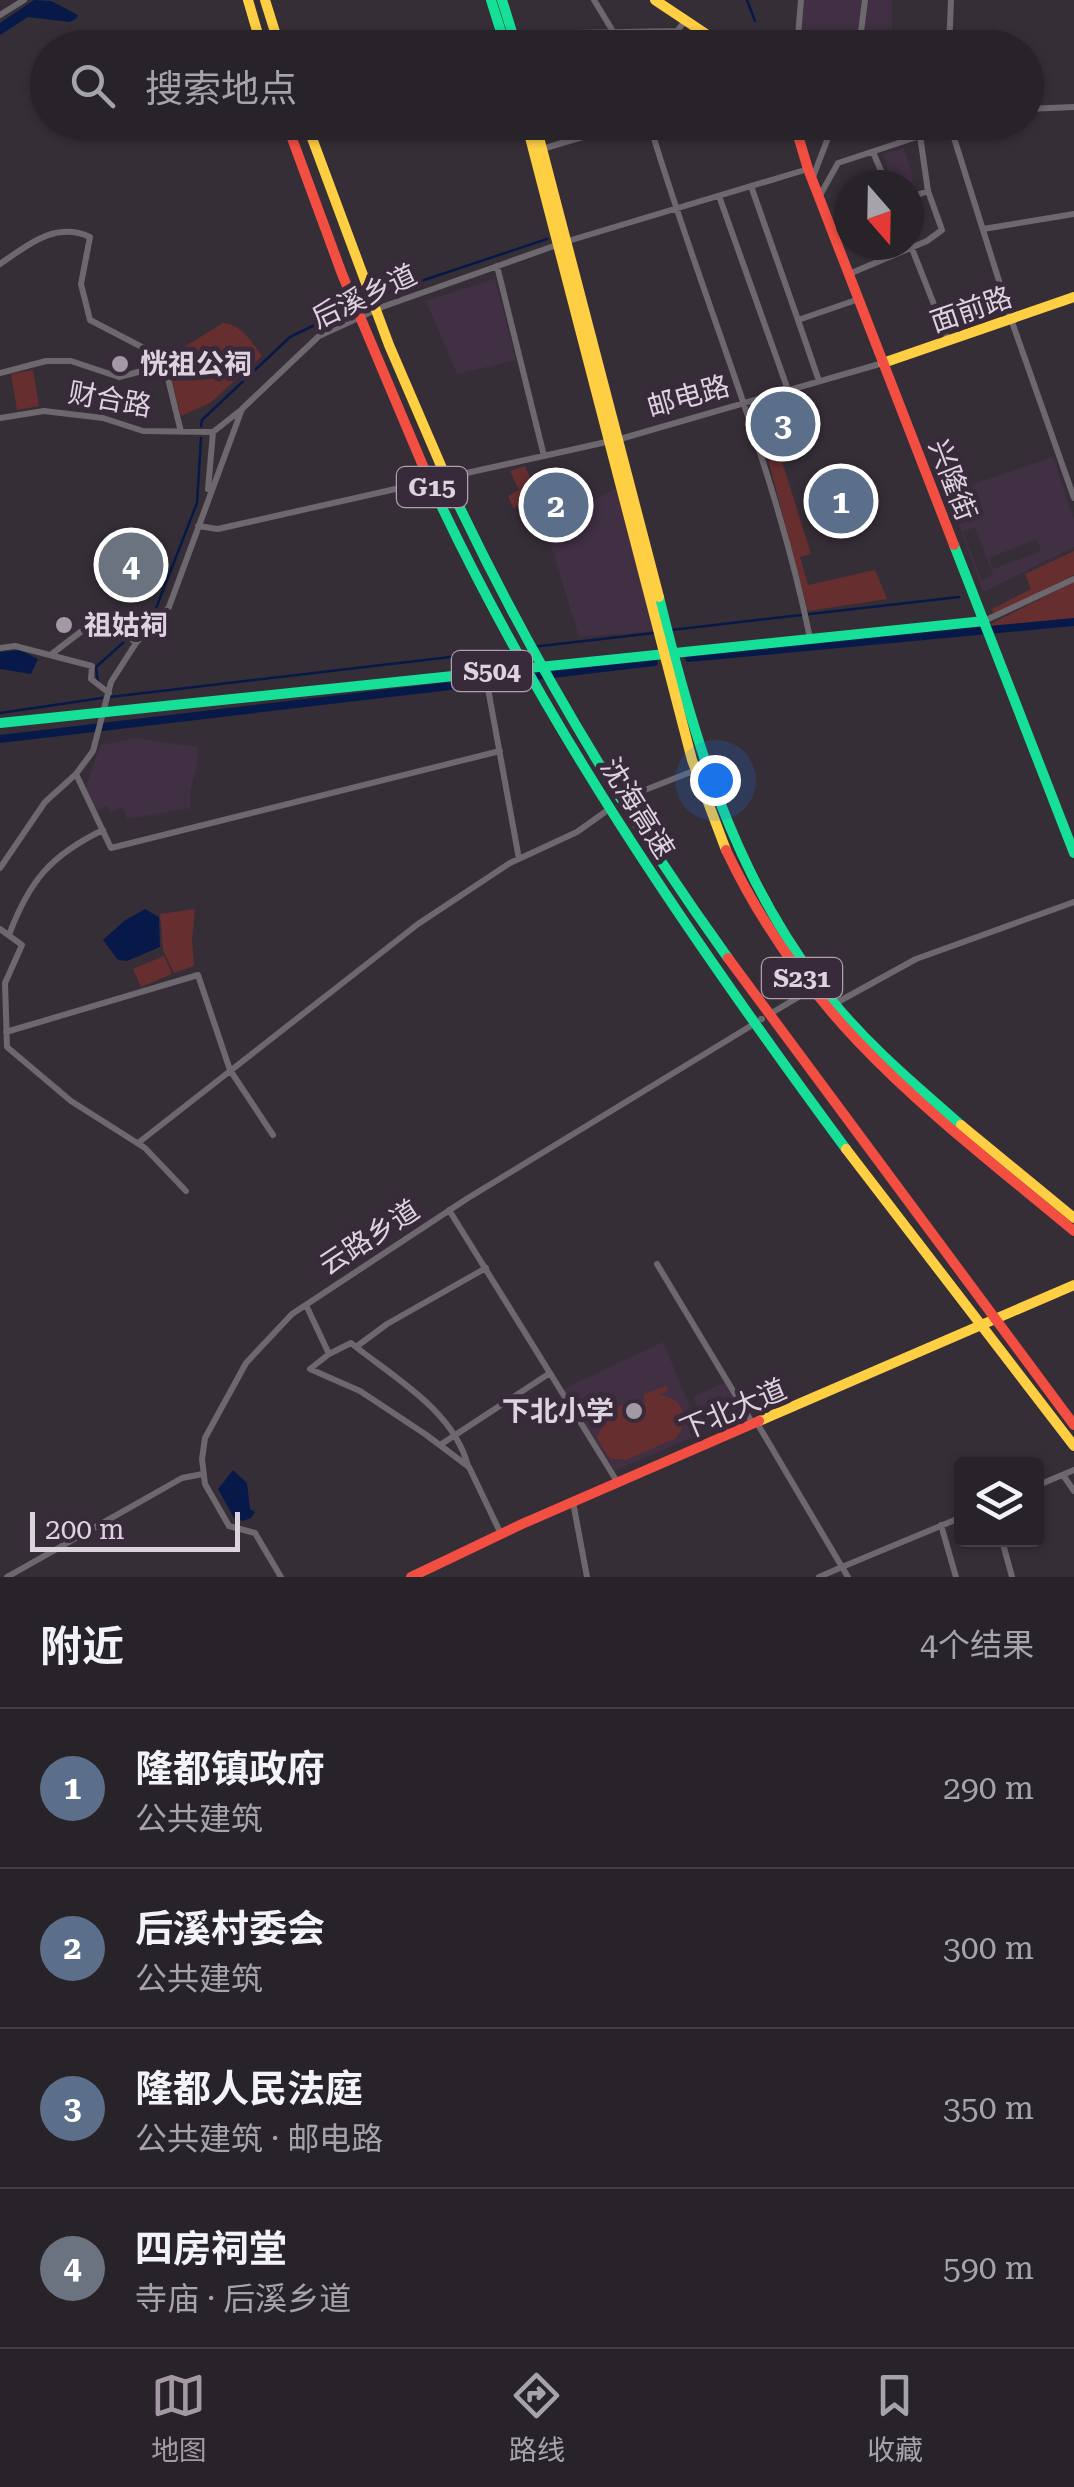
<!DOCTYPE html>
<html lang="zh">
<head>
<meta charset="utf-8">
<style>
	body { margin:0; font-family:"Roboto Serif","Noto Sans SC",serif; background:#302a31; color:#f1f3f6 }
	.controls { position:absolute; right:30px; bottom:30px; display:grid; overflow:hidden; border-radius:10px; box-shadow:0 2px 8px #0004 }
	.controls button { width:90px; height:90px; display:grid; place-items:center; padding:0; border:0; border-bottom:2px solid #443f46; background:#282229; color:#f1f3f6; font:50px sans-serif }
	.compass { position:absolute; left:834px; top:170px; width:90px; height:90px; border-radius:50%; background:#282229; box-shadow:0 2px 8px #0004; rotate:160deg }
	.scale { position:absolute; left:30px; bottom:25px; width:210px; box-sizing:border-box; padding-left:10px; border:5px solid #ddd3de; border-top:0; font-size:28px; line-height:35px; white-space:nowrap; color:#ddd3de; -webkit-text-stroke:8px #392a3b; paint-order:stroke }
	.you { position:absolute; left:715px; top:780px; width:35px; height:35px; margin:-25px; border:8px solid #fff; border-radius:50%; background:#1a73e8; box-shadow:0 0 0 15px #1a73e833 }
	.badge { display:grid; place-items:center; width:65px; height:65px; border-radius:50%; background:#a399a4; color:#fff; font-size:32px; font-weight:700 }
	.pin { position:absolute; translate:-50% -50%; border:5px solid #fff; box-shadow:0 2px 10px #0006 }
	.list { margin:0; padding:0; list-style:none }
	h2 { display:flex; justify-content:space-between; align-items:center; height:130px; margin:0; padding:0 40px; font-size:42px }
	h2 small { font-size:32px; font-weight:400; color:#a5a4a8 }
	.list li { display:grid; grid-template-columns:65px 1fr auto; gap:30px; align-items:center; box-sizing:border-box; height:160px; padding:0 40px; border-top:2px solid #443f46 }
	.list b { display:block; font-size:38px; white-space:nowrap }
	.list p { margin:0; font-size:32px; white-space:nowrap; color:#a5a4a8 }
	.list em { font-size:32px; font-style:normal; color:#a5a4a8 }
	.icon { flex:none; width:55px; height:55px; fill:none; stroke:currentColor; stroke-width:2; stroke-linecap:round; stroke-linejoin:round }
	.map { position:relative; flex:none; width:1074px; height:1577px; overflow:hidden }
	.search { position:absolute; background:#282229; box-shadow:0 2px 8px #0004; left:30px; right:30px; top:30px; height:110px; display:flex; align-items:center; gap:25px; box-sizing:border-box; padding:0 35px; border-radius:55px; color:#a5a4a8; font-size:38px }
	.sheet { height:770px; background:#282229 }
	nav { display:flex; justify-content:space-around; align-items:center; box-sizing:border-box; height:140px; border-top:2px solid #443f46; background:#282229; font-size:28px; color:#a5a4a8 }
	nav a { display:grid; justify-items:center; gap:5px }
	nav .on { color:#a399a4 }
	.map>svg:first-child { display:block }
	.built { fill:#412f44; fill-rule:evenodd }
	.green { fill:#672e30 }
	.water { fill:#071949 }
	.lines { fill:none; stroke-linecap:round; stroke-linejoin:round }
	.stream { stroke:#071949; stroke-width:2.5 }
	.canal { stroke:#071949; stroke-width:8 }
	.street { stroke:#6d676e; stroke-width:6 }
	.fast { stroke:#16e098; stroke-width:10 }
	.slow { stroke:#ffcf43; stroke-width:10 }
	.jam { stroke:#f24e42; stroke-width:10 }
	.poi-dot { fill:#a399a4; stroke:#392a3b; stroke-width:4 }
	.labels { text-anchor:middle; stroke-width:10; stroke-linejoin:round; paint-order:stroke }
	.shield { fill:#392a3b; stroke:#aca0ad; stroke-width:2.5 }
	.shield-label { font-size:25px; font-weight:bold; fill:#ddd3de }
	.street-label { font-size:28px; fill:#ddd3de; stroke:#392a3b }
	.poi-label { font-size:28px; font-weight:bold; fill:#ddd3de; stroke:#392a3b; text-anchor:start }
</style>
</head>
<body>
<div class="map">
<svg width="1074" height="1577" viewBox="0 0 1074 1577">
	<rect width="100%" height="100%" fill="#362e37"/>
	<path class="built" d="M801,0H892V47L794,48Z
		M904,148L914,182L892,185L883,154Z
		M495,279L516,360L457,374L426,301Z
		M1053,457L1074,520V547L983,592L948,493ZM975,527L993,575L982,580L963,532ZM1037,539L1041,551L993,569L989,558Z
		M617,488L654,631L579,637L545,525Z
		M136,738L197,747L198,762L190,792L191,808L127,819L123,808L110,813L107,806L96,811L86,788L100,745Z
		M663,1342L701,1433L615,1471L563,1389Z
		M728,1381L743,1417L709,1432L693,1397Z"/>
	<path class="green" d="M223,323C241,324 252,342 262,356L210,403L181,416L167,362L168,357Z
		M33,370L39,406L17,410L11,374Z
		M779,452L811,554L800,557L808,585L875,570L887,599L808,611L767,455Z
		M525,466L539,497L513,508L508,496L519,490L510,471Z
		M1074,551V575L994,615L992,609L1031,589L1025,574Z
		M1074,582V622L994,629L991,624Z
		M195,909L192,941L194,966L174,973L163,950L160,914Z
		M164,956L172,974L141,987L133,969Z
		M666,1386L668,1391L659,1395C683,1397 692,1419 676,1438L626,1460L609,1458L597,1438L604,1420L599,1415L622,1405L625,1410L645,1402L643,1395Z"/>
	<path class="water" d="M34,0L51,1L78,15L77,18L70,22L28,17L0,35V23Z
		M20,650L38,659L31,674L0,669V652Z
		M145,909L159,917L160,947L127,961L118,960L103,940L124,921Z
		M233,1470L247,1483L250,1509L255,1512L251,1518L243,1521L234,1518L218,1489Z"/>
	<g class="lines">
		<path class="stream" d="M747,0L755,21
			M373,297L547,239
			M201,426L202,420L290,337L352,307
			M671,630L959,597
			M532,647L654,633
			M98,682L96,667L153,616L197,503L201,438
			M110,697L510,650
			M0,713L102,698"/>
		<path class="canal" d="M689,658L1074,622
			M0,739L654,662"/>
		<path class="street" d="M594,0L623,48
			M0,15L24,0
			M522,48L573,33L677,31L685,21
			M797,48L801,0
			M859,48L865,0
			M936,48L949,31
			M949,48L951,0
			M1026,109L1074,107
			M649,122C700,294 774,461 810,638
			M949,122L1011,319L1074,498
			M542,149L633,122
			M873,152L887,185
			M813,177L834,122
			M751,186L798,320
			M719,196L788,390
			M819,197L838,163L950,126
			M909,198L928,191
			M983,229L1074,214
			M832,230L849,224
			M909,241L948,340
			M0,264C28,245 55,221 90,237L81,284L90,320L163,358L181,432
			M497,266L544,456
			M849,274L927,241L942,230L928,191L918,122
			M0,373L46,361H71L119,377L165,365
			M819,381L798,320L859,299
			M0,418L44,411L103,418L143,431L213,432
			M453,476L620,439L883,363
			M437,480H438
			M208,489L213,432L241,410
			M198,526L218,529L422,483
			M984,621L1074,579
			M0,648L15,646L92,666L91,679L109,693
			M53,653L104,614L136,643
			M485,672L519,859
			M76,774L111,848L500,751
			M627,797L696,770
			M0,868L45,802L76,774L93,751L111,682L136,643L169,607L242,409L319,336L382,307L568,241L808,169
			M0,929L22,945L5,983L7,1047L71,1101L145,1148L186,1191
			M9,935C29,881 51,855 103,830
			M836,1003L916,959L1074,902
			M775,1011L810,990
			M761,1019H762
			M6,1032L198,975L230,1070L273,1135
			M138,1143L418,924L510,863L577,832L605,812
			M449,1210L618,1483
			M657,1264L753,1424
			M306,1305L329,1354L310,1369L360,1391L425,1434L469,1467L501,1534
			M356,1347L387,1324L486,1268
			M329,1354L351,1343L356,1347C398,1380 454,1412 468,1466
			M757,1423L842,1567L962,1517
			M440,1445L550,1373
			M1063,1475L1074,1491
			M1036,1486L1074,1470
			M573,1502L587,1577
			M941,1525L956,1577
			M1002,1540L1012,1577
			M7,1577L182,1478L203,1474
			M281,1577L255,1533L229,1526L205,1484L202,1459L205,1438L246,1363L292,1314L468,1198L749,1027
			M819,1577L842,1567L848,1577"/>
		<path class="fast" d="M491,0L506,48
			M502,0L517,48
			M426,473C537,716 689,936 846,1149
			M451,489C529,655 621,809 728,958
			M954,545L1074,853
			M659,597C692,732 731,867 816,980C856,1035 910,1081 961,1125
			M0,723L984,621"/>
		<path class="slow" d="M248,0L262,48
			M265,0L280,48
			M655,0L727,48
			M306,122L389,345L451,489
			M526,122L692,760L726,850
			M535,122L659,597
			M883,363L1074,297
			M961,1125L1074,1218
			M846,1149L1074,1446
			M759,1421L1074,1285"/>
		<path class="jam" d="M286,122L342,274L426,473
			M794,122L808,169L954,545
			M726,850C809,1025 930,1111 1074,1231
			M728,958L1074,1425
			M411,1577L522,1524L759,1421"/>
	</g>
	<g class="poi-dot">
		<circle cx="120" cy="364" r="10"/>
		<circle cx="64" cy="625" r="10"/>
		<circle cx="634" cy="1411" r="10"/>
	</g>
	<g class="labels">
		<g class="shield">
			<rect x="397" y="467" width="70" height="40" rx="8"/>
			<rect x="452" y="651" width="80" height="40" rx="8"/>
			<rect x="762" y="958" width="80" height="40" rx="8"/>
		</g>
		<g class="shield-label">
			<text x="432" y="496">G15</text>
			<text x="492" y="680">S504</text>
			<text x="802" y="987">S231</text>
		</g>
		<g class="street-label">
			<text transform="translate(364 296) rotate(-25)" y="10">后溪乡道</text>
			<text transform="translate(971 309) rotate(-19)" y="10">面前路</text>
			<text transform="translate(688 396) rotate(-16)" y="10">邮电路</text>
			<text transform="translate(110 399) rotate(10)" y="10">财合路</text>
			<text transform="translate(953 480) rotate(69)" y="10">兴隆街</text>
			<text transform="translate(638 808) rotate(58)" y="10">沈海高速</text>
			<text transform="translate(369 1237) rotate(-33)" y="10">云路乡道</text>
			<text transform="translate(733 1409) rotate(-23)" y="10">下北大道</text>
		</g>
		<g class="poi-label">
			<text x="140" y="374">恍祖公祠</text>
			<text x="84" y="635">祖姑祠</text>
			<text x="614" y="1421" text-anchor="end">下北小学</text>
		</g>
	</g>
</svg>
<div class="controls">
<button><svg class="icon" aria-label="layers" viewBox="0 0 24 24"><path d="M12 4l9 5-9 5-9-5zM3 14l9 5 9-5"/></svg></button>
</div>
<svg class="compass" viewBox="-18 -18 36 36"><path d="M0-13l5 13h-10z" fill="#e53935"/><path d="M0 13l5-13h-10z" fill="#a5a4a8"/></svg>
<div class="scale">200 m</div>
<div class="you"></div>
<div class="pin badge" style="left:841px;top:501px;background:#5c6f8a">1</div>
<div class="pin badge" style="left:556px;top:505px;background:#5c6f8a">2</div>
<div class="pin badge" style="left:783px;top:424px;background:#5c6f8a">3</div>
<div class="pin badge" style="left:131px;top:565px;background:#6b7280">4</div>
<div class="search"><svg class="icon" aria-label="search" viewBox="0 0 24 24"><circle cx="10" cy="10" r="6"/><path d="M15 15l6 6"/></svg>搜索地点</div>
</div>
<section class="sheet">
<h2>附近<small>4个结果</small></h2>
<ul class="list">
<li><span class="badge" style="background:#5c6f8a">1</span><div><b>隆都镇政府</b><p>公共建筑</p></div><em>290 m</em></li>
<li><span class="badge" style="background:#5c6f8a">2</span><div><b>后溪村委会</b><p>公共建筑</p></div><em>300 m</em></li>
<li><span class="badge" style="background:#5c6f8a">3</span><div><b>隆都人民法庭</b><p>公共建筑 · 邮电路</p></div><em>350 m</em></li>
<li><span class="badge" style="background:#6b7280">4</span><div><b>四房祠堂</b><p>寺庙 · 后溪乡道</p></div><em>590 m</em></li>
</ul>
</section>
<nav>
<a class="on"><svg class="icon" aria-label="map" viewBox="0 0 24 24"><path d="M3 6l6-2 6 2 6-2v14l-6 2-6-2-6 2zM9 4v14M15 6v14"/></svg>地图</a>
<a><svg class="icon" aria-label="directions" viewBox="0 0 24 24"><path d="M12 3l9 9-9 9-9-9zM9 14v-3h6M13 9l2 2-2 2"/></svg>路线</a>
<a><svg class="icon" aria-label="saved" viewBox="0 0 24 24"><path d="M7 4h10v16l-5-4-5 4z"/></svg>收藏</a>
</nav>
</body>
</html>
